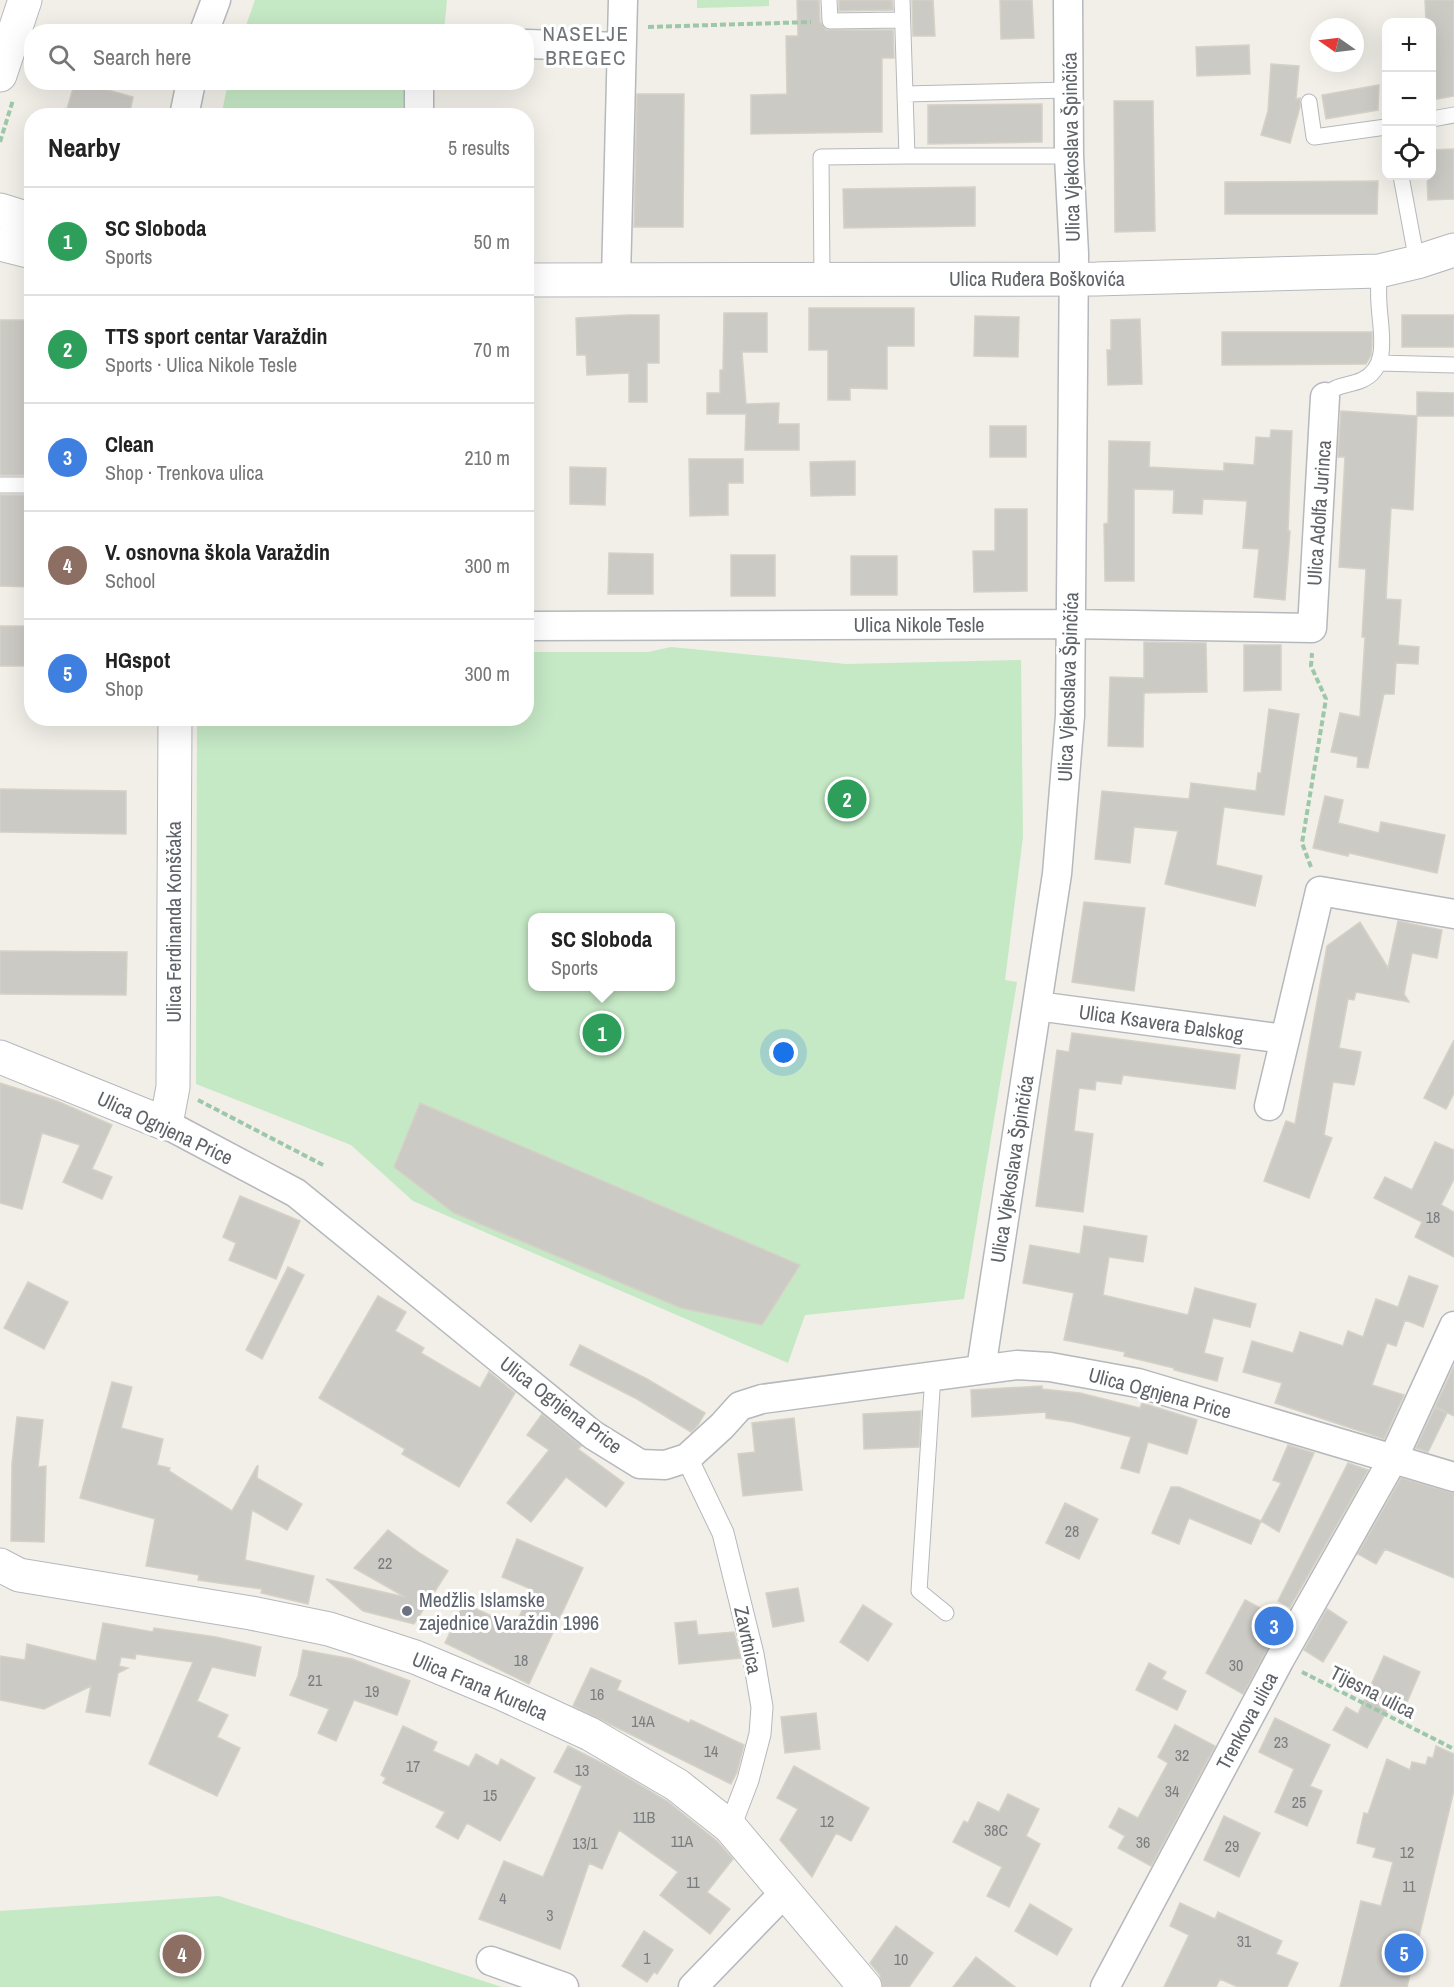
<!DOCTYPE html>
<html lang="en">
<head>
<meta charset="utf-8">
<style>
	body { margin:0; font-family:"Archivo Narrow",sans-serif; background:#f2f2f2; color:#222 }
	.controls { position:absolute; right:18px; top:18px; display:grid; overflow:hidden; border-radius:12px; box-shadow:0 6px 24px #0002 }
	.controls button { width:54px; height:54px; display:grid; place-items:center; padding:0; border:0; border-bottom:2px solid #e0e0e0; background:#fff; color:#222; font:30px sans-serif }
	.compass { position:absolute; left:1310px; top:18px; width:54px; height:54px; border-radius:50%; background:#fff; box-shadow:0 6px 24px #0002; rotate:284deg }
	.you { position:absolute; left:784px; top:1053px; width:21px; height:21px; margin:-15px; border:4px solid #fff; border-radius:50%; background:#1a73e8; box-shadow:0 0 0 9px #1a73e833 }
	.badge { display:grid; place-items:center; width:39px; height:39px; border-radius:50%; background:#db2777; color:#fff; font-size:20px; font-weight:700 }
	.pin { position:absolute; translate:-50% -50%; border:3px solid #fff; box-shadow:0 2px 6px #0006 }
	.popup { position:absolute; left:528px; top:913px; width:147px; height:78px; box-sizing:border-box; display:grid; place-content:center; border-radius:12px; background:#fff; filter:drop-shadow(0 2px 4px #0005); font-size:20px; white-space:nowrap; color:#767676 }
	.popup b { font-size:22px; color:#222 }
	.popup::after { content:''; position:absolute; left:50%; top:100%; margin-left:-12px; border:12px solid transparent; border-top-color:#fff }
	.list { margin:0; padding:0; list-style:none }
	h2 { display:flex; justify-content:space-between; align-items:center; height:78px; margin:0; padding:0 24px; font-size:26px }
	h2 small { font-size:20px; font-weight:400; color:#767676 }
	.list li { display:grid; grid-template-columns:39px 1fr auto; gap:18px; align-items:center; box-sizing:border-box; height:108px; padding:0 24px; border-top:2px solid #e0e0e0 }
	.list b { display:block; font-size:22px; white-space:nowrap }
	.list p { margin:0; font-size:20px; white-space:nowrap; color:#767676 }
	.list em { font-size:20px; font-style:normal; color:#767676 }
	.icon { flex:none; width:33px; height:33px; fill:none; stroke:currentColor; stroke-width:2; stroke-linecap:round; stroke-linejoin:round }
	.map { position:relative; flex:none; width:1454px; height:1987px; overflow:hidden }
	.search { position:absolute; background:#fff; box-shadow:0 6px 24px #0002; left:24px; top:24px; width:510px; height:66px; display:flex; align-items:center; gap:15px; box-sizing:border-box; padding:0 21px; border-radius:24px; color:#767676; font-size:22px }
	.panel { position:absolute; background:#fff; box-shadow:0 6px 24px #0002; left:24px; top:108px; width:510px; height:618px; border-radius:24px }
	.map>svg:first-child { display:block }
	.green { fill:#c5e8c5; fill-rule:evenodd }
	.building { fill:#cccac5; stroke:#d6d1c6; stroke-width:1.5 }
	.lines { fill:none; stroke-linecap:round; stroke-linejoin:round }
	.service-casing { stroke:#b5b8bc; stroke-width:17 }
	.pedestrian-casing { stroke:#b5b8bc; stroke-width:23 }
	.minor-casing { stroke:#b5b8bc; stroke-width:31 }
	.tertiary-casing { stroke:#b5b8bc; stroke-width:35 }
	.secondary-casing { stroke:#b6babf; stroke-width:35 }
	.path { stroke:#9cc7a9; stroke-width:4; stroke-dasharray:6 3; stroke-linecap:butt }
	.service { stroke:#fff; stroke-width:15 }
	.pedestrian { stroke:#fff; stroke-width:21 }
	.minor { stroke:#fff; stroke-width:28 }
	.tertiary { stroke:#fff; stroke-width:33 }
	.secondary { stroke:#fff; stroke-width:33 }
	.worship-dot { fill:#6b7280; stroke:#fff; stroke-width:2 }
	.labels { text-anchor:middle; stroke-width:6; stroke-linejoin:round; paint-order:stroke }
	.number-label { font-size:16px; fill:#7a7d7f }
	.street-label { font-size:20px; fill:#5f6368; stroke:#fff }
	.worship-label { font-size:20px; fill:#5b616d; stroke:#fff; text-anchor:start }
	.neighbourhood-label { font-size:21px; letter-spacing:1.5px; fill:#70757a; stroke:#fff }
</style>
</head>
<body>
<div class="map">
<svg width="1454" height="1987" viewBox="0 0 1454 1987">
	<rect width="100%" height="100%" fill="#f1efe8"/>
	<path class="green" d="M255,0H447L444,30L442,31H244Z
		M697,0H769V6L697,8Z
		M228,83H406L403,115L221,116Z
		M671,647L846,664L1021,660L1023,837L1005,980L1017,982L964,1299L805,1315L788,1363L413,1201L351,1145L196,1084L197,719L526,718L527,652H648ZM533,918H671V986H533Z
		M219,1896L502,1987H0V1911Z"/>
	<path class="building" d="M797,0H819L820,22L826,30H893L894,58H882V132L751,134V95L787,94L786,36H798Z
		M839,0H892L893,10L839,11Z
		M912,0H933L935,36H913Z
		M1000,0H1032L1034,38L1001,39Z
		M1425,0H1454V96L1431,100V22H1426Z
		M1249,45L1250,74L1197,76L1196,47Z
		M1271,64L1299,66L1296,99L1300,98V107L1290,143L1261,135L1268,111Z
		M74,85L89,89L90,85L133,97L129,116H65Z
		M1379,85L1378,110L1326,119L1322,95Z
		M637,94H684L683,227H634Z
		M1114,101H1153L1155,231L1115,232Z
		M1042,104V142L928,144V105Z
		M1454,149V199L1428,200L1427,176H1431V150Z
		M1378,181L1377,214H1225V182Z
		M975,187V226L844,228L843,189Z
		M809,308H914V346H887V389L850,388V400H828V350H809Z
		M724,313H767V352H742L746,404L779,403L778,424H799V450H745L746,414H707V393H720V370H723Z
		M628,315H659V363H647V402H629V373L587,375L586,355H577L576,318Z
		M1402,315H1454V347H1402Z
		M975,316L1019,317L1018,357L974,356Z
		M1140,319L1142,384L1108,385L1107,350H1111V320Z
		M0,320H32V475H0Z
		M1222,332H1372V346L1371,355L1366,364L1222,365Z
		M1417,392L1454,393V416H1417Z
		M1341,411L1417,416L1413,510L1391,508L1386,599L1401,600L1398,645L1419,647L1418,664L1396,663L1394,694H1384L1368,768L1357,767L1358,757L1331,752L1340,713L1360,717L1365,637H1362L1366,569L1339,567L1345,457H1338Z
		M990,426H1026V457H990Z
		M1271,430L1292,431L1288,531H1290L1285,600L1254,597L1259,549L1243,548L1247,501L1203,499L1202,514L1173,513L1174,490L1134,489V581H1105L1104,524L1108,523L1109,441L1150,442L1149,467L1224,471V463L1254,465L1256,437L1270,438Z
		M689,459H743V483H728V515L690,516Z
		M855,461V495L811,496L810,462Z
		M570,467L606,468L605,505L570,504Z
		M0,495H32V587L0,586Z
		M995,509H1027V591L974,592L973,551H995Z
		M609,553L653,554V594H608Z
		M731,555H775V596H731Z
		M851,556H897V595H851Z
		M0,626H32V666H0Z
		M1144,642L1206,643L1207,692L1144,693L1143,747L1108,746L1110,677L1144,678Z
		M1244,645H1281V690L1244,691Z
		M1269,709L1299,714L1284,815L1224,807L1216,865L1262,876L1255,906L1165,884L1178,831L1134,827L1130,863L1095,859L1102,791L1189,799L1191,783L1256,791L1258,773H1261Z
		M0,789L126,791V834L0,832Z
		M1325,796L1343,800L1338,823L1379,833L1381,822L1445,835L1437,873L1349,853L1348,856L1313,848Z
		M1084,902L1145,908L1134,991L1072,982Z
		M1398,921L1442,930L1437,958L1412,953L1404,994L1409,1002L1356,992L1354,1000L1348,999L1339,1048L1361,1052L1357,1072L1354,1085L1333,1082L1324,1135L1332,1138L1309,1198L1264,1181L1286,1121L1295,1124L1327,946L1360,922L1388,968Z
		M0,951L127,952L126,995L0,994Z
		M1072,1033L1240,1055L1235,1089L1123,1075L1121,1084L1096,1081L1095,1090L1079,1088L1074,1131L1093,1134L1083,1212L1036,1206L1057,1050L1069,1052Z
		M1454,1040V1093L1446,1109L1424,1098Z
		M0,1083L57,1101L112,1125L92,1169L112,1177L102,1199L63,1182L80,1145L42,1133L22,1209L0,1203Z
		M420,1103L800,1265L762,1325L681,1308L454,1213L394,1167Z
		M1435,1142L1454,1150V1179L1441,1205L1454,1212V1257L1415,1237L1422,1222L1374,1198L1385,1177L1412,1190Z
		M240,1196L300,1221L276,1279L229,1260L236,1243L223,1237Z
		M1084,1226L1147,1236L1143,1262L1109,1257L1103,1295L1188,1315L1195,1288L1256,1304L1250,1327L1213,1318L1204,1353L1223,1358L1217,1381L1174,1370V1368L1124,1356L1125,1352L1064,1340L1074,1293L1023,1283L1030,1245L1080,1254Z
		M288,1267L304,1275L262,1359L246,1350Z
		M1409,1276L1438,1286L1423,1327L1405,1320L1396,1346L1387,1343L1372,1385L1404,1395L1384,1439L1275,1403L1282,1383L1243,1372L1252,1341L1293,1353L1300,1332L1343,1346L1348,1331L1363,1337L1376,1299L1398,1307Z
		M28,1282L68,1302L44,1349L4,1328Z
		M378,1296L406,1312L395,1331L424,1348L421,1353L480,1388L489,1372L515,1393L459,1487L402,1454L405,1449L319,1398Z
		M580,1345L647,1379L705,1413L698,1425L691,1432L637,1399L570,1365Z
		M1454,1366V1416L1435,1407Z
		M112,1382L132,1387L121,1428L163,1439L157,1465L170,1468L169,1471L232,1511L257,1466H258L257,1478L302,1504L287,1530L252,1510L245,1560L314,1576L308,1604L261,1593L262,1589L198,1580L199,1575L146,1566L155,1519L80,1498Z
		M1042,1386V1389L1080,1393L1140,1408L1142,1403L1197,1420L1187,1454L1148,1442L1139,1473L1121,1468L1131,1437L1073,1422L1046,1418V1412L972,1417L971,1390Z
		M1435,1407L1447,1413L1428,1452L1416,1448Z
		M921,1411L919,1447L864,1449L863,1414Z
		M542,1414L581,1446L578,1449L624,1483L606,1507L566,1477L531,1522L507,1503L549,1450L527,1435Z
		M17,1417L43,1420L38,1467L46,1466L44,1542L11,1541L12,1464Z
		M794,1418L802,1490L743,1496L738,1454L755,1452L752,1423Z
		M1288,1445L1314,1453L1279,1532L1261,1521L1281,1483L1273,1480Z
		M1348,1463L1368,1470L1290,1607L1278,1601Z
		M1401,1478L1454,1493V1578L1385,1549L1376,1564L1358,1554Z
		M1171,1487H1179L1261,1521L1251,1544L1189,1518L1179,1544L1152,1533Z
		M1065,1503L1098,1519L1079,1559L1046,1543Z
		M388,1530L421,1554L448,1571L414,1624L363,1611L326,1579L405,1597L354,1568Z
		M517,1539L583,1568L529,1684L445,1643L464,1603L515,1627L531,1589L502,1577Z
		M798,1588L804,1621L773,1627L766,1593Z
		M1245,1600L1283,1620L1243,1694L1206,1673Z
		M863,1605L892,1624L868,1661L840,1642Z
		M1327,1609L1347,1622L1323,1662L1304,1650Z
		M696,1621L698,1635L734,1632L741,1658L679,1664L675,1623Z
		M103,1623L153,1632L154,1628L216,1637L261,1647L255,1676L212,1667L197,1701L228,1715L217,1737L240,1748L217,1796L149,1764L193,1662L136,1654L135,1659L121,1657L119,1666L128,1668L118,1673L110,1716L86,1712L91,1686L44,1709L0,1700V1656L25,1660L27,1644L96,1661Z
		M303,1650L352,1659L410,1681L397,1715L354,1700L336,1741L318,1733L329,1709L290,1695L298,1676Z
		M1384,1656L1420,1672L1405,1707L1392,1701L1367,1748L1333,1730L1346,1707L1358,1714Z
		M1149,1663L1166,1672L1162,1679L1186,1691L1177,1710L1136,1690Z
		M591,1668L621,1681L617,1690L689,1723L691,1720L744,1745L737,1772L731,1784L573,1706Z
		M816,1713L820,1749L785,1753L781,1717Z
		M1275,1718L1330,1745L1310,1786L1322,1791L1307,1826L1275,1812L1294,1769L1259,1752Z
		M1175,1725L1215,1746L1151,1866L1118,1848L1125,1836L1109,1827L1119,1808L1138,1818L1168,1763L1158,1757Z
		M403,1726L437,1742L433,1751L469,1767L476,1754L498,1766L501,1759L535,1778L500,1841L467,1823L458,1839L436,1827L445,1812L383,1783L386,1778L381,1775Z
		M568,1746L608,1766L667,1801L717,1841L733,1859L707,1892L730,1909L710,1934L660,1895L678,1872L619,1830L602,1869L589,1863L560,1949L479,1919L504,1861L543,1877L582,1786L554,1772Z
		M1436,1746L1454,1754V1790L1407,1987H1340L1361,1901L1381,1906L1393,1862L1373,1857L1376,1848L1357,1843L1364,1813L1368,1814L1387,1759L1410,1770L1412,1762L1426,1765L1428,1757L1433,1758Z
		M794,1766L869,1808L851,1841L836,1833L812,1877L780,1840L798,1809L777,1798Z
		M1008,1794L1039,1809L1026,1836L1040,1844L1009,1907L987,1896L1002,1867L953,1842L964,1821L968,1823L978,1802L999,1812Z
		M1224,1816L1260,1833L1239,1877L1204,1860Z
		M1180,1903L1215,1919L1218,1912L1282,1941L1276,1954L1298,1963L1287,1987H1238L1220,1979L1216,1987H1164L1189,1935L1170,1926Z
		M1030,1904L1072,1929L1057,1955L1015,1931Z
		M896,1926L933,1953L909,1987H883L880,1975L870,1963Z
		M644,1931L673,1950L657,1974L654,1972L647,1982L622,1966Z
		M976,1957L1015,1987H953Z"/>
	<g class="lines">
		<defs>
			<path id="service" d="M829,0L830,21L902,20
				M902,0L905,94L1068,90
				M1309,102L1314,137L1386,127
				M1432,119L1454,115
				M907,156H1069
				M1401,176L1417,262
				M822,279L821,157L907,156L905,94
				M1379,363L1454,365
				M1325,397C1334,384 1349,386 1362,380C1391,367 1380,329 1379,304C1378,293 1379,282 1379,271
				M0,485H32
				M933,1375L919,1591L946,1613"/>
			<path id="pedestrian" d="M687,1458L723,1533L753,1654L762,1707L760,1734L748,1780L730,1827"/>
			<path id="minor" d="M204,32L216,0
				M526,44L621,47
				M419,82V116
				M184,116L191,82
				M616,279L623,0
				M526,626L1071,624L1312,628L1325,397
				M1037,1006L1285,1039L1320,891L1454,914
				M1269,1106L1285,1039
				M166,1124L296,1193L593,1435L640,1464L665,1465L687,1458L722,1426L740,1406L762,1399L1017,1365L1050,1367L1138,1383L1454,1477
				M981,1369L1057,874L1070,716L1074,254L1069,156L1068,0
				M491,1961L564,1987
				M693,1987L785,1892
				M1105,1987L1280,1659L1393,1459L1454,1326"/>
			<path id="tertiary" d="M0,210L32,220
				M0,244L32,252
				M526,280L1096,279L1379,271L1417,262L1454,250
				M0,1057L166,1124L173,1087L175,718
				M0,1565L19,1575L251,1613L329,1629L415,1657L501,1693L590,1734L677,1785L730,1827L865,1987"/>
			<path id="secondary" d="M0,75L25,0"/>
		</defs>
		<use href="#service" class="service-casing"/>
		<use href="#pedestrian" class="pedestrian-casing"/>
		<use href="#minor" class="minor-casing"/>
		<use href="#tertiary" class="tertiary-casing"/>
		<use href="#secondary" class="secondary-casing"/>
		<path class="path" d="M648,27L811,22
			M0,142L13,100
			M1311,867L1302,843L1326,699L1311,666L1312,653
			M198,1100L325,1166
			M1302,1672L1454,1749"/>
		<use href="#service" class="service"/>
		<use href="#pedestrian" class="pedestrian"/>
		<use href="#minor" class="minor"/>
		<use href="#tertiary" class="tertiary"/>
		<use href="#secondary" class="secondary"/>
	</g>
	<circle class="worship-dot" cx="407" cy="1611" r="6"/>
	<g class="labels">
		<g class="number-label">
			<text x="1433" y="1223">18</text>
			<text x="1072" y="1537">28</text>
			<text x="385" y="1569">22</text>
			<text x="521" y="1666">18</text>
			<text x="1236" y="1671">30</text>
			<text x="315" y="1686">21</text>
			<text x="372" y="1697">19</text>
			<text x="597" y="1700">16</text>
			<text x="643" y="1727">14A</text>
			<text x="1281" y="1748">23</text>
			<text x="711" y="1757">14</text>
			<text x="1182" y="1761">32</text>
			<text x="413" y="1772">17</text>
			<text x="582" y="1776">13</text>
			<text x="1172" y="1797">34</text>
			<text x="490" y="1801">15</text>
			<text x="1299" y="1808">25</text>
			<text x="644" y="1823">11B</text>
			<text x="827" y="1827">12</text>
			<text x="996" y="1836">38C</text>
			<text x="682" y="1847">11A</text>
			<text x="1143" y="1848">36</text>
			<text x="585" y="1849">13/1</text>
			<text x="1232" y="1852">29</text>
			<text x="1407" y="1858">12</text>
			<text x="693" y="1888">11</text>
			<text x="1409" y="1892">11</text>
			<text x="503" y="1904">4</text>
			<text x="550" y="1921">3</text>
			<text x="1244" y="1947">31</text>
			<text x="647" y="1964">1</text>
			<text x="901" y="1965">10</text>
		</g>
		<g class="street-label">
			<text transform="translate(1071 147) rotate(-91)" y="7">Ulica Vjekoslava Špinčića</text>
			<text x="1037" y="286">Ulica Ruđera Boškovića</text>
			<text transform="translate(1319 513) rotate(-86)" y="7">Ulica Adolfa Jurinca</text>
			<text x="919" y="632">Ulica Nikole Tesle</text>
			<text transform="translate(1068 687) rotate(-88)" y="7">Ulica Vjekoslava Špinčića</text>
			<text transform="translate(174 922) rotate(-90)" y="7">Ulica Ferdinanda Konščaka</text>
			<text transform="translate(1161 1023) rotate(8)" y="7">Ulica Ksavera Đalskog</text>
			<text transform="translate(165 1128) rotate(25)" y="7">Ulica Ognjena Price</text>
			<text transform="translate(1012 1169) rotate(-81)" y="7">Ulica Vjekoslava Špinčića</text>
			<text transform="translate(1160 1393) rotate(15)" y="7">Ulica Ognjena Price</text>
			<text transform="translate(561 1405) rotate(37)" y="7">Ulica Ognjena Price</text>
			<text transform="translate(748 1640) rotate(78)" y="7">Zavrtnica</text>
			<text transform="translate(480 1686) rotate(23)" y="7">Ulica Frana Kurelca</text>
			<text transform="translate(1373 1692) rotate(27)" y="7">Tijesna ulica</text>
			<text transform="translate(1247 1721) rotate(-62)" y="7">Trenkova ulica</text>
		</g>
		<g class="worship-label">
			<text x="419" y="1607">Medžlis Islamske<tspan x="419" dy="23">zajednice Varaždin 1996</tspan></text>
		</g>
		<g class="neighbourhood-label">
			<text x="586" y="41">NASELJE<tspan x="586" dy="24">BREGEC</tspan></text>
		</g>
	</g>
</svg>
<div class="controls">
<button>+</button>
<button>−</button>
<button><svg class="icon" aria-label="locate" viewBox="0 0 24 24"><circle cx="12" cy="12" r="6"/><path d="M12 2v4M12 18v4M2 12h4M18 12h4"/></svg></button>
</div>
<svg class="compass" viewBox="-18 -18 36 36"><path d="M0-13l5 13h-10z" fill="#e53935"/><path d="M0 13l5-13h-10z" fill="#767676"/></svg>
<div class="you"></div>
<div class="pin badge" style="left:602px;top:1033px;background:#2e9e5b">1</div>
<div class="popup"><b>SC Sloboda</b>Sports</div>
<div class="pin badge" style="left:847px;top:799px;background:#2e9e5b">2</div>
<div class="pin badge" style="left:1274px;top:1626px;background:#3f7fe0">3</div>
<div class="pin badge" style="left:182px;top:1954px;background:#8d6e63">4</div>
<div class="pin badge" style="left:1404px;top:1953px;background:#3f7fe0">5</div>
<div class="search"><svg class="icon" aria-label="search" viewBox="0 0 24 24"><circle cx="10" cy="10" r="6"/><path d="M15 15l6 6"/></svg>Search here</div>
<section class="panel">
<h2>Nearby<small>5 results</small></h2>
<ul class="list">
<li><span class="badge" style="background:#2e9e5b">1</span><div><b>SC Sloboda</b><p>Sports</p></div><em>50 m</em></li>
<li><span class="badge" style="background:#2e9e5b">2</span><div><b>TTS sport centar Varaždin</b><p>Sports · Ulica Nikole Tesle</p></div><em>70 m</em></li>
<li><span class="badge" style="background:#3f7fe0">3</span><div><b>Clean</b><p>Shop · Trenkova ulica</p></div><em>210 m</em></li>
<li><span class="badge" style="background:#8d6e63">4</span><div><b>V. osnovna škola Varaždin</b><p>School</p></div><em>300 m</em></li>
<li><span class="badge" style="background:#3f7fe0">5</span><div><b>HGspot</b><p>Shop</p></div><em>300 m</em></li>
</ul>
</section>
</div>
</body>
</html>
